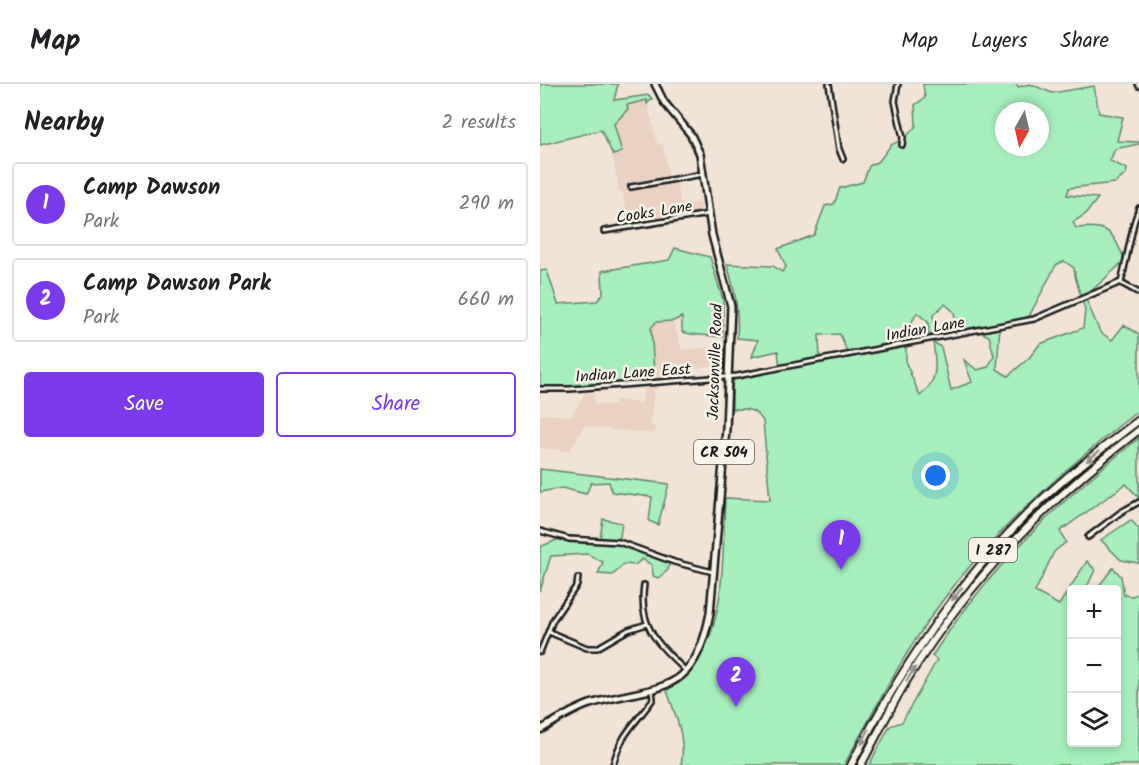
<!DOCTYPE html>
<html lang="en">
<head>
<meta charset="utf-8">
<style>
	body { margin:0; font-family:Kalam,sans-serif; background:#f2f2f2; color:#202124 }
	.controls { position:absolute; right:18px; bottom:18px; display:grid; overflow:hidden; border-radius:6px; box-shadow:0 3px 9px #0003 }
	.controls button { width:54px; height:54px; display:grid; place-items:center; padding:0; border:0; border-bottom:2px solid #e0e0e0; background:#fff; color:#202124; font:30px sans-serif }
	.compass { position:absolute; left:455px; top:18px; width:54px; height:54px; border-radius:50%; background:#fff; box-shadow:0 3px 9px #0003; rotate:188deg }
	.you { position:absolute; left:396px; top:392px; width:21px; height:21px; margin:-15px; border:4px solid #fff; border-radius:50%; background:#1a73e8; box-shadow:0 0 0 9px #1a73e833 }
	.badge { display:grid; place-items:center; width:39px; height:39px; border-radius:50%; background:#7c3aed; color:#fff; font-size:20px; font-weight:700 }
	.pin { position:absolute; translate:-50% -50px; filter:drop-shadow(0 2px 3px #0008) }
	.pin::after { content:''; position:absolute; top:32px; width:21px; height:18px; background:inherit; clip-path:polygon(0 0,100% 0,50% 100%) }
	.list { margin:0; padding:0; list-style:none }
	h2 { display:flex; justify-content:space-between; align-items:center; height:78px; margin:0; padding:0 24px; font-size:26px }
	h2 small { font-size:20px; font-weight:400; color:#757577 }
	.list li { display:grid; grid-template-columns:39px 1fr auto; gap:18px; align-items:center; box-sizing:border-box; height:84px; margin:0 12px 12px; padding:0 12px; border:2px solid #e0e0e0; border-radius:6px }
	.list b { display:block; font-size:22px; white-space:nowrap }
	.list p { margin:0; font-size:20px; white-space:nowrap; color:#757577 }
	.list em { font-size:20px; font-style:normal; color:#757577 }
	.actions { display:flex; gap:12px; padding:18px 24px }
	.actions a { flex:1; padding:14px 0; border:2px solid #7c3aed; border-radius:6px; text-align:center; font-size:21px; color:#7c3aed }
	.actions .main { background:#7c3aed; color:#fff }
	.icon { flex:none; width:33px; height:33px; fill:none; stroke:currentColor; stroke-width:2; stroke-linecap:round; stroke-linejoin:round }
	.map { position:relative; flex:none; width:599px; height:681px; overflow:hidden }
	header { display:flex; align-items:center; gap:36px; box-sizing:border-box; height:84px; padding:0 30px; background:#fff; border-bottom:2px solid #e0e0e0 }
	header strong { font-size:28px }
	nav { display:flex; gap:33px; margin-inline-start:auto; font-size:21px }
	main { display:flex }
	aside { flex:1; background:#fff }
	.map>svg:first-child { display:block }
	.built { fill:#ead1c1 }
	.green { fill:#a6eebc; stroke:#61856c; stroke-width:1.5; fill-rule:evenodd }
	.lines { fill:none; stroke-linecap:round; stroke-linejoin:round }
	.minor-casing { stroke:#1c1c1c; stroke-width:8 }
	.primary-casing { stroke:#1c1c1c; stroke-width:10 }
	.motorway-casing { stroke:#1c1c1c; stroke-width:10 }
	.minor { stroke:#f7f3e8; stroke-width:3 }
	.primary { stroke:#f7f3e8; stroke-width:5 }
	.motorway { stroke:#f7f3e8; stroke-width:6 }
	.oneway { fill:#94928c }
	.labels { text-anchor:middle; stroke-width:5; stroke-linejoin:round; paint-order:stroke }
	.shield { fill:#f7f3e8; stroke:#5e5c59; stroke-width:1.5 }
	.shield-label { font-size:15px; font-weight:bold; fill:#1c1c1c }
	.street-label { font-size:16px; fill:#1c1c1c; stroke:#f7f3e8 }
</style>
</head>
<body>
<header>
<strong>Map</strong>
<nav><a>Map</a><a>Layers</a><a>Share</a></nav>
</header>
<main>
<aside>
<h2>Nearby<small>2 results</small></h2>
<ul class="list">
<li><span class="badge">1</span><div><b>Camp Dawson</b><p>Park</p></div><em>290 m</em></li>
<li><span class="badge">2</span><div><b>Camp Dawson Park</b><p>Park</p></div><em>660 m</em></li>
</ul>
<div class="actions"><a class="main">Save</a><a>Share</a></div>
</aside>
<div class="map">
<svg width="599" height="681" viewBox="0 0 599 681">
	<rect width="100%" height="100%" fill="#f1e4d6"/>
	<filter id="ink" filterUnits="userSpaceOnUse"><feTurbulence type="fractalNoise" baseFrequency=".0167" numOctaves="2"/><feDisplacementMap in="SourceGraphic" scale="12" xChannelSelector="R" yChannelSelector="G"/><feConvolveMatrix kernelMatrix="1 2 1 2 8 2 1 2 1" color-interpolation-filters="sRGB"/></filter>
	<g filter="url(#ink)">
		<path class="built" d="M107,16L117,60H123L129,96L136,95L141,121L160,118L162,132L89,144L83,108H79L73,71L82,68L74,40L87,25V21Z
			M133,237L142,266L172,263L173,282L144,285L114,307L110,341L115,342L114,350L44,342L29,367L0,364V330L32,332L45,309L54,310V320L74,322L75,316L102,319L104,306L114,287L111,244L116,238Z"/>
		<path class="green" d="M0,0H78L74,16L109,11L112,15L107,20V16L87,21L88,25L74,40L82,68L73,71L61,46L0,61Z
			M383,0H477L478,3L490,0L512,9L554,2L559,29L583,33L577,57L599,58V60L575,65L570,77L587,85L586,90L575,99L529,104L527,111L558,114L546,130L533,138L536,144C570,140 572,148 585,176L545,213L560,248L572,256L584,241L599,250V326C527,383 455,445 400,520C363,570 334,627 304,681H141C146,654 136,632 127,607C135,600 144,594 151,586C188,541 182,468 185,414L230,416L223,337C214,324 208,325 192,325V298L194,297V293L240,285L238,267L212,273L218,256L197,254C199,224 195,208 187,180L233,182L242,188L246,183L238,165L274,151L285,122L294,120L300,104L323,98L329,82L339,77L351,61L365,54L376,42L375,21L385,14ZM464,27H500V63H464ZM524,177L534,184L535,192L545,226L543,244L500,260L489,274L468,292L457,285L460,242L486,238L516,181ZM405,220L414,228L417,250L436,246L449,252L454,272L448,283L437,286L424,276L432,298L411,306L401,263L393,258C396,281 399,296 380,312L366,279V263L280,279L279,251L300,250L307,268L364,257L375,251L369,243L377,229L388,238L389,250L396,252L393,231Z
			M135,164L170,173L183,216V253L150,250L142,248V233L133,237L116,238L111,244L114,287L107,299L0,306V187L7,186L18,220L57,217L63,210L62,187L129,176Z
			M599,354V414L586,400L520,447L526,458L514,468L495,508L519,521L547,477L555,486L546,505L532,506V658H576V506L558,505V503L573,484L581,492L584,511L593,512L599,508V681H329L350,642L362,638L397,576L392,572C449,485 518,418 599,354Z
			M0,385L129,400L118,441L109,437L112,413L72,408L69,398L51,399L46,410L22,404L0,408Z
			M63,435L82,439L79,459L130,475L128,486L118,494L113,492L112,481L102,475L95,481L84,480L73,491L58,490L63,478L47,470L11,472L0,507V463L26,452L60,454Z
			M591,436L599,445V479L581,476L561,456Z"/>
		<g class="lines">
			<defs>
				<path id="minor" d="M289,0L299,65L303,75
					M358,0L355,17L363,54L362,61
					M598,0L599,2
					M91,103L163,90
					M599,124L594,139L581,199L599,209
					M64,147L169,130
					M0,305H30L197,292L494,235L581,198
					M0,447L29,455L79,458L134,478L173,488
					M548,453L581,428L599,418
					M104,501C98,543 118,560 146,587
					M9,548L47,564H57L88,546L107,540
					M0,568L13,536L37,501L38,494
					M73,681C82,647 94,642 113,615L112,606"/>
				<path id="primary" d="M0,646C16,637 32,626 50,620C118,600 154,615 170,529L186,345L191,222L172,151L160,70L151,51L124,18L115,0"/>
				<path id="motorway" d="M311,681C358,589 414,503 488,429C522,395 561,365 599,336
					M321,681C336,653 350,624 367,596C430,494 505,419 599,346"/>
			</defs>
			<use href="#minor" class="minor-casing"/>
			<use href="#primary" class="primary-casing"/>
			<use href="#motorway" class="motorway-casing"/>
			<use href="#minor" class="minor"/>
			<use href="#primary" class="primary"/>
			<use href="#motorway" class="motorway"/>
		</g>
		<defs><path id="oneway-solid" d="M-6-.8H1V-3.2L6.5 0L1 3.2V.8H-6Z" transform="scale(1.5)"/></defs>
		<g class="oneway">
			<use href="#oneway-solid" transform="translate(553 372) rotate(141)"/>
			<use href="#oneway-solid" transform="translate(417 510) rotate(127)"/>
			<use href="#oneway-solid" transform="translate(371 590) rotate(-58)"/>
			<use href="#oneway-solid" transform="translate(325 653) rotate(117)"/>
		</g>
	</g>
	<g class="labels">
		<g class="shield">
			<rect x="154" y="356" width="60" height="24" rx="4.5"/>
			<rect x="429" y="454" width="48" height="24" rx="4.5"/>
		</g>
		<g class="shield-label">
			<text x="184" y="373">CR 504</text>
			<text x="453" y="471">I 287</text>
		</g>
		<g class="street-label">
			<text transform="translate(114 127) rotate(-9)" y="6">Cooks Lane</text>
			<text transform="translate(385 244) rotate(-10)" y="6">Indian Lane</text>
			<text transform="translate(174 278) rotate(-88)" y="6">Jacksonville Road</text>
			<text transform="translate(93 288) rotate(-4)" y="6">Indian Lane East</text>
		</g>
	</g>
</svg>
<div class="controls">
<button>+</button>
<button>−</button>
<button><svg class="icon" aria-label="layers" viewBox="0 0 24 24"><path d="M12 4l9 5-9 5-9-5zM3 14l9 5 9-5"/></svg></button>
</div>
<svg class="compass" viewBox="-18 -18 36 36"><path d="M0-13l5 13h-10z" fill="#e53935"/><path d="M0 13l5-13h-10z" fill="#757577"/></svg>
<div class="you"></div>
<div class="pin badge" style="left:301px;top:486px">1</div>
<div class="pin badge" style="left:196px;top:623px">2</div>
</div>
</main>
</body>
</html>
